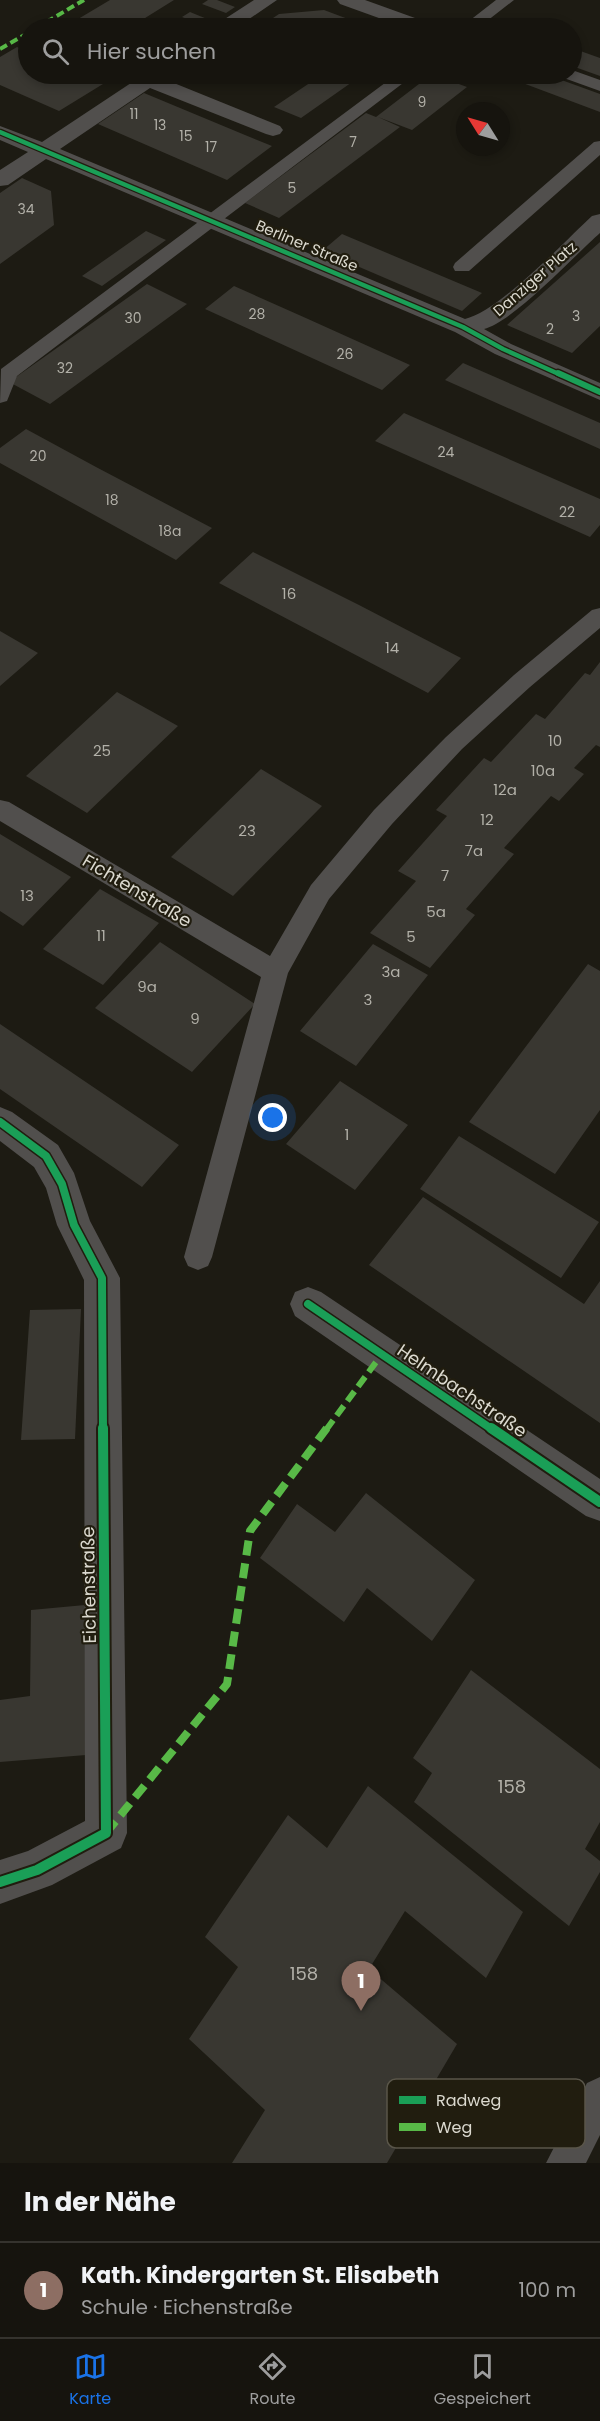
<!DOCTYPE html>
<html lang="de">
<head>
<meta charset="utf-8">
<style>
	body { margin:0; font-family:Poppins,sans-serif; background:#1f1d17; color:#f1f3f6 }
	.compass { position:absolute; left:456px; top:102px; width:54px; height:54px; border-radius:50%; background:#16140e; box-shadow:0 3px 9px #0003; rotate:307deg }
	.you { position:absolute; left:273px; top:1118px; width:21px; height:21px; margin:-15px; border:4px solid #fff; border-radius:50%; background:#1a73e8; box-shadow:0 0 0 9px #1a73e833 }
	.badge { display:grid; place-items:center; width:39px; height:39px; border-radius:50%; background:#1a73e8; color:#fff; font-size:20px; font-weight:700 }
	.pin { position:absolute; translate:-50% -50px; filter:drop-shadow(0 2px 3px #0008) }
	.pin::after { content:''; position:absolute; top:32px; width:21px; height:18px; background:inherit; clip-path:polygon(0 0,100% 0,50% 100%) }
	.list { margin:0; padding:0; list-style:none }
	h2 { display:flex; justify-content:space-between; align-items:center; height:78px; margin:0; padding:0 24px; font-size:26px }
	h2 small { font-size:20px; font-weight:400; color:#9e9e9e }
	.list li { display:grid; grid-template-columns:39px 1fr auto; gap:18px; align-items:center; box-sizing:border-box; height:96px; padding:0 24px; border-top:2px solid #35332e }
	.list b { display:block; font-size:22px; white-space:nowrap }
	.list p { margin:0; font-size:20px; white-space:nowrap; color:#9e9e9e }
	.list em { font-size:20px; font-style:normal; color:#9e9e9e }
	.icon { flex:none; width:33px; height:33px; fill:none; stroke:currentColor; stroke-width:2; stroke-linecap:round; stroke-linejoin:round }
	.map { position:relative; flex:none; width:600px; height:2163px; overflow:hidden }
	.search { position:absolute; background:#16140e; box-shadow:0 3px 9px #0003; left:18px; right:18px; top:18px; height:66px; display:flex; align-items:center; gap:15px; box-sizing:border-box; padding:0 21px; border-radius:33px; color:#9e9e9e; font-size:22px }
	.sheet { height:174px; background:#16140e }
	nav { display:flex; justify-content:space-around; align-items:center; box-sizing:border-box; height:84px; border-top:2px solid #35332e; background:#16140e; font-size:16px; color:#9e9e9e }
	nav a { display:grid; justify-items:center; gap:3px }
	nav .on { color:#1a73e8 }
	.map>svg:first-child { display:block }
	.building { fill:#393731 }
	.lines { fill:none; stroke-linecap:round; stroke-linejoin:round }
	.lane { fill:#514f4d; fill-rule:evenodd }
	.street { fill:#514f4d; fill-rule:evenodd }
	.quiet-far2 { stroke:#58b947; stroke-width:4; stroke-dasharray:8 4; stroke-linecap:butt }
	.quiet-far1 { stroke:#58b947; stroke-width:6; stroke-dasharray:12 6; stroke-linecap:butt }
	.quiet { stroke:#58b947; stroke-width:8; stroke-dasharray:15 8; stroke-linecap:butt }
	.cycleway-far3-casing { stroke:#211d0f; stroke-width:7 }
	.cycleway-far2-casing { stroke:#211d0f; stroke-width:9 }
	.cycleway-far1-casing { stroke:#211d0f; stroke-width:11 }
	.cycleway-casing { stroke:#211d0f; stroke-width:14 }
	.cycleway-far3 { stroke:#1a9f57; stroke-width:4.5 }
	.cycleway-far2 { stroke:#1a9f57; stroke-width:6 }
	.cycleway-far1 { stroke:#1a9f57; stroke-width:8 }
	.cycleway { stroke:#1a9f57; stroke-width:10 }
	.labels { text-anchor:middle; stroke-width:4.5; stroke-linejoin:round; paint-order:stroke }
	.far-number-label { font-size:14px; fill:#b2b0a8 }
	.far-street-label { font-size:15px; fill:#dbd9cf; stroke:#211d0f }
	.number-label { font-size:15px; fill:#b2b0a8 }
	.street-label { font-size:18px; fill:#dbd9cf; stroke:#211d0f }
	.near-number-label { font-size:18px; fill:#b2b0a8 }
	.key { fill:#211d0f; stroke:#595549; stroke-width:1.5 }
	.key-label { font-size:16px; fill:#dbd9cf }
</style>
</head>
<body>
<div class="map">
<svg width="600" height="2163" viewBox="0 0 600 2163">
	<rect width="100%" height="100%" fill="#1d1b13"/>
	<path class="building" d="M110,0H174L129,28H63Z
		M208,0H217L235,7L226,13L202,4Z
		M324,10L372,28H258L279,14Z
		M190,12L212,21L205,26L182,17Z
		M17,47L28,52V74H79L103,84L59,111L0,85V57Z
		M572,48L600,58V76L572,66Z
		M217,74H256L242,83Z
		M323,74H339L355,80L301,118L274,107Z
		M432,74L467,87L412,130L378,117L400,127L279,218L245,203L366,113L376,117Z
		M499,74H545L600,94V112Z
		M144,93L245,135L272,146L227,180L98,124Z
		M22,178L51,191L54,225L0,264V193Z
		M146,231L166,240L102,286L82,276Z
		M342,234L482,293L462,311L322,251Z
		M600,242V326L572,353L507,325Z
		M147,284L187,304L50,404L9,382Z
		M234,286L308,319L410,365L382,390L205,309Z
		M463,363L600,423V449L445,380Z
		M404,413L600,499V525L590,537L375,441Z
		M26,429L96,467L212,528L176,560L0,463V448Z
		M253,552L359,605L461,658L428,693L219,583Z
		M0,631L38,653L0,686Z
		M600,662V747L596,745L574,768L584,774L559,801L551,796L504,848L514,854L466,909L475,915L430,968L370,933L416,881L398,871L447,816L436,810L484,758L491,762L536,714L545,719L585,673L590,675Z
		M117,692L178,726L87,813L26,776Z
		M261,769L322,806L233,896L171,857Z
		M0,834L71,877L23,926L0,911Z
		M100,889L159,923L103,985L43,949Z
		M160,942L255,1004L192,1072L95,1008Z
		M373,944L428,975L356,1066L300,1031Z
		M588,964L600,971V1110L555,1174L469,1122Z
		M0,1024L179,1145L142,1187L0,1089Z
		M340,1081L408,1125L355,1190L286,1144Z
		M459,1136L599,1222L561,1278L420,1189Z
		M423,1197L584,1304L600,1281V1423L369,1265Z
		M81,1309L75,1439L21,1440L30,1310Z
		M366,1493L475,1580L432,1641L367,1588L344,1622L260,1558L297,1504L335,1532Z
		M85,1605L86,1755L0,1762V1700L30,1696L31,1610Z
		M471,1670L600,1769V1822L585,1849L600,1861V1872L569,1926L414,1802L432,1773L413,1758Z
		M368,1786L523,1912L486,1978L405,1911L369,1969L457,2044L387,2163H232L265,2110L189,2039L238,1967L205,1937L288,1815L327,1848Z"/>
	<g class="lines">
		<path class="lane" d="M496,0H514L478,28H460Z
			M572,70L600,80V91L561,77L559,74H572Z
			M397,74H415L17,376L7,401L0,403L1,369Z
			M600,141V155L469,271H455L453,267L455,263L594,142Z
			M600,608V628L530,687L462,749L392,824L329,899L288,973L212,1257L208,1266L198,1270L188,1266L184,1257L261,977L0,821V800L9,802L270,956L311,885L374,810L446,737L514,675L592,610Z
			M600,2077V2135L586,2163H546L587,2083Z"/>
		<path class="street" d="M254,0H277L236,28H215L217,24Z
			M337,0H365L415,18L418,22L415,26H401L340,4Z
			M123,74H168L164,79L280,126L283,130L280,134L273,136L266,134L150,88L60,149L465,319C498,312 564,242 592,216L600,214V233C575,255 513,322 484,329L511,344L600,383V400L495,354L455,332L46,159L8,185L0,186V170L28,152L0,140V126L42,142L134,81L126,78Z
			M0,1107L12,1112L58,1145L74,1173L90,1221L120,1278L127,1833L121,1848L52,1885L0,1904V1860L28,1851L85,1821L84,1280L57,1225L46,1188L34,1167L0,1141Z
			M308,1287L321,1292L600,1479V1521L586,1516L295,1316L290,1304L295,1292Z"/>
		<path class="quiet-far2" d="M36,28L84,0
			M0,49L28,33"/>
		<path class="quiet-far1" d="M326,1430L382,1354"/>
		<path class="quiet" d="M106,1833L227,1684L250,1531L327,1428"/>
		<defs>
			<path id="cycleway-far3" d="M0,132L463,327L503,349L561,375"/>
			<path id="cycleway-far2" d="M558,373L600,392"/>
			<path id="cycleway-far1" d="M0,1122L46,1156L62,1184L74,1225L102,1278L103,1430
				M308,1304L493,1430"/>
			<path id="cycleway" d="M491,1428L600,1502
				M0,1882L37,1870L106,1833L103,1428"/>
		</defs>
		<use href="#cycleway-far3" class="cycleway-far3-casing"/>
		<use href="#cycleway-far2" class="cycleway-far2-casing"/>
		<use href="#cycleway-far1" class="cycleway-far1-casing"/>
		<use href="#cycleway" class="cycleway-casing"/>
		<use href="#cycleway-far3" class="cycleway-far3"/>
		<use href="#cycleway-far2" class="cycleway-far2"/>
		<use href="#cycleway-far1" class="cycleway-far1"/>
		<use href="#cycleway" class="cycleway"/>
	</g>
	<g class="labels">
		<g class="far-number-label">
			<text x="422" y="107">9</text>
			<text x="134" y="119">11</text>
			<text x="160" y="130">13</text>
			<text x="186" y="141">15</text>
			<text x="353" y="147">7</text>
			<text x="211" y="152">17</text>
			<text x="292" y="193">5</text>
			<text x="26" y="214">34</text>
			<text x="257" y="319">28</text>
			<text x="576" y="321">3</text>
			<text x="133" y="323">30</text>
			<text x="550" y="334">2</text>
			<text x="345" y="359">26</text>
			<text x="65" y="373">32</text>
			<text x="446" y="457">24</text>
			<text x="38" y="461">20</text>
			<text x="112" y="505">18</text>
			<text x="567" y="517">22</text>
			<text x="170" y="536">18a</text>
		</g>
		<g class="far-street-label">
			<text transform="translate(307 246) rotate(23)" y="5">Berliner Straße</text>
			<text transform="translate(535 279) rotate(-41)" y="5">Danziger Platz</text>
		</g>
		<g class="number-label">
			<text x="289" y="599">16</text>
			<text x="392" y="653">14</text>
			<text x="555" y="746">10</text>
			<text x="102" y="756">25</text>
			<text x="543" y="776">10a</text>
			<text x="505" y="795">12a</text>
			<text x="487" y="825">12</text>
			<text x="247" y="836">23</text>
			<text x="474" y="856">7a</text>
			<text x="445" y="881">7</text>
			<text x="27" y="901">13</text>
			<text x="436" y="917">5a</text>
			<text x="101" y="941">11</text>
			<text x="411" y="942">5</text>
			<text x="391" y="977">3a</text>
			<text x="147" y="992">9a</text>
			<text x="368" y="1005">3</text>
			<text x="195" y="1024">9</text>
			<text x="347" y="1140">1</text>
		</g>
		<g class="street-label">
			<text transform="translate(137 891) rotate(31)" y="6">Fichtenstraße</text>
			<text transform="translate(462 1391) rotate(34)" y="6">Helmbachstraße</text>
			<text transform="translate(89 1585) rotate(-91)" y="6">Eichenstraße</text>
		</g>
		<g class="near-number-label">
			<text x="512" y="1793">158</text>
			<text x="304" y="1980">158</text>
		</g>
	</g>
	<rect x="387" y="2079" width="198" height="69" rx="9" class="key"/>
	<rect x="399" y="2096" width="27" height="8" fill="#1a9f57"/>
	<rect x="399" y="2123" width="27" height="8" fill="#58b947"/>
	<g class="key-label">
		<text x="436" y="2106">Radweg</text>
		<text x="436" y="2133">Weg</text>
	</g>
</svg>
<svg class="compass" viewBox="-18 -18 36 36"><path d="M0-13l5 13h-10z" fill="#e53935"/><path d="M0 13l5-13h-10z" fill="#9e9e9e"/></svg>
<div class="you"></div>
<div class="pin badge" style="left:361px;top:2011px;background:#8d6e63">1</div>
<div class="search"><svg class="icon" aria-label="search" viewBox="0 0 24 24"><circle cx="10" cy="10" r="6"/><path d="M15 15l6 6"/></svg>Hier suchen</div>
</div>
<section class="sheet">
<h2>In der Nähe<small></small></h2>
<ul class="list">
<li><span class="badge" style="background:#8d6e63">1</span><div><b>Kath. Kindergarten St. Elisabeth</b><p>Schule · Eichenstraße</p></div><em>100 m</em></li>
</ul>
</section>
<nav>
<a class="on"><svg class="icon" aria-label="map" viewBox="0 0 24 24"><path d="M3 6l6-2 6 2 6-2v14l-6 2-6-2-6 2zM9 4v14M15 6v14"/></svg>Karte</a>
<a><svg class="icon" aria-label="directions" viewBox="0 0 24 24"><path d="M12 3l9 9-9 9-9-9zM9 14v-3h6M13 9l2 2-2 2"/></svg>Route</a>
<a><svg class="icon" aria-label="saved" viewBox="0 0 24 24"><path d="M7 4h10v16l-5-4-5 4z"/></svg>Gespeichert</a>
</nav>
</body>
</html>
